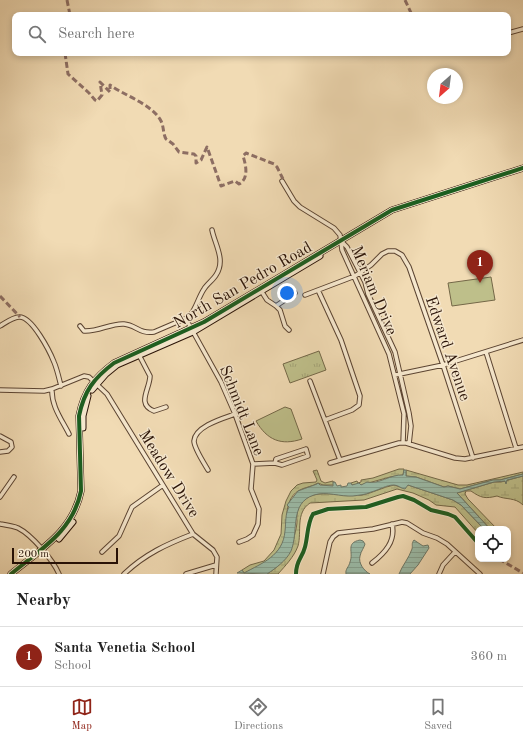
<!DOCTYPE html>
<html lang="en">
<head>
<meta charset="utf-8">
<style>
	body { margin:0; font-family:"Old Standard TT",serif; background:#f2f2f2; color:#222 }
	.controls { position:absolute; right:12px; bottom:12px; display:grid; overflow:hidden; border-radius:8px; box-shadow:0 2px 6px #0003 }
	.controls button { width:36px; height:36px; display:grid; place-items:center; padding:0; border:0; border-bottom:1px solid #e0e0e0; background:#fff; color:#222; font:20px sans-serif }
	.compass { position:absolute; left:427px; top:68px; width:36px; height:36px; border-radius:50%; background:#fff; box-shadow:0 2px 6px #0003; rotate:208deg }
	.scale { position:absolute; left:12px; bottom:10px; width:106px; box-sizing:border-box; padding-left:4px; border:2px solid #291206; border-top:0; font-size:11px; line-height:14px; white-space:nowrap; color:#291206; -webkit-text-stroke:3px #f6e8ce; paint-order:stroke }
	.you { position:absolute; left:287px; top:293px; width:14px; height:14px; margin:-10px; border:3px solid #fff; border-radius:50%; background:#1a73e8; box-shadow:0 0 0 6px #1a73e833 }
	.badge { display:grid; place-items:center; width:26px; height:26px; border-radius:50%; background:#8f2418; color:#fff; font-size:13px; font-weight:700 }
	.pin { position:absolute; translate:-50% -33px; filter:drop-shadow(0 1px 2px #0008) }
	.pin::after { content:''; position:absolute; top:21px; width:14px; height:12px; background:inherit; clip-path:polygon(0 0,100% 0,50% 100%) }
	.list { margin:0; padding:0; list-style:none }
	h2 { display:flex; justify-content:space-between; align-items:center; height:52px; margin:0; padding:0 16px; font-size:17px }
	h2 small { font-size:13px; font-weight:400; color:#767676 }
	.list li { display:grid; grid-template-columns:26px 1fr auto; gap:12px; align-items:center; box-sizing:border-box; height:60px; padding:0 16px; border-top:1px solid #e0e0e0 }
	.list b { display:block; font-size:15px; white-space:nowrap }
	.list p { margin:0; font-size:13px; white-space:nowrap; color:#767676 }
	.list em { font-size:13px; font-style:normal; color:#767676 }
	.icon { flex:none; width:22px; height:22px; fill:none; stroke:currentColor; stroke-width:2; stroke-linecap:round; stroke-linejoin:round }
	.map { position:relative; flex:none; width:523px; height:574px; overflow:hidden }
	.search { position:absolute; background:#fff; box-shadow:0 2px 6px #0003; left:12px; right:12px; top:12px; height:44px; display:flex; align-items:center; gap:10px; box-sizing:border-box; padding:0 14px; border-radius:8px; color:#767676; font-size:15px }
	.sheet { height:112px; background:#fff }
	nav { display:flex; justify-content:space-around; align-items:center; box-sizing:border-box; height:56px; border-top:1px solid #e0e0e0; background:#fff; font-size:11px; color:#767676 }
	nav a { display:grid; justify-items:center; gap:2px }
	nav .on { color:#8f2418 }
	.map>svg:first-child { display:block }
	.wetland { fill:url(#wetland-marsh); stroke:#746848 }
	.park { fill:url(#park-tufts); stroke:#746848 }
	.garden { fill:#bebf8a; stroke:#746848 }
	.water { fill:url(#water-rules); stroke:#6d7868 }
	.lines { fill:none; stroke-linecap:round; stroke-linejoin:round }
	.street-casing { stroke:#5b4432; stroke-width:5.5 }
	.secondary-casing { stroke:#291206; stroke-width:7 }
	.street { stroke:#f6e8ce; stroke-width:3.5 }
	.secondary { stroke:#f6e8ce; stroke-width:5 }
	.quiet { stroke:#8d6e63; stroke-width:3; stroke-dasharray:6 3; stroke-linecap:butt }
	.cycleway-casing { stroke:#f6e8ce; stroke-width:6 }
	.cycleway { stroke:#1b5e20; stroke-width:4 }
	.labels { text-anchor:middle; stroke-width:3; stroke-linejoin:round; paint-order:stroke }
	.street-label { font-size:16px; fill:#291206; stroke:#f6e8ce }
</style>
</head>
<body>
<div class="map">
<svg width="523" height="574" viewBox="0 0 523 574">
	<defs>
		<pattern id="wetland-marsh" width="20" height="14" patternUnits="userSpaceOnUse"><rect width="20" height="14" fill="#bebf8a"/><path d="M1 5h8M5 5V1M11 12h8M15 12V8" fill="none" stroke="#a3a376"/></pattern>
		<pattern id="park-tufts" width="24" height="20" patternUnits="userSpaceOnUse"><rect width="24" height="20" fill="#bebf8a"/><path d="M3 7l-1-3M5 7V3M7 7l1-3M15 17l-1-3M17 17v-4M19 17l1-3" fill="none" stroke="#a3a376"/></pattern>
		<pattern id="water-rules" width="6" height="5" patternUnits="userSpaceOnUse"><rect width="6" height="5" fill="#9bbca9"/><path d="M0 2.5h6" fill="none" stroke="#86a190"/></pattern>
	</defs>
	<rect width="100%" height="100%" fill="#f1dbb4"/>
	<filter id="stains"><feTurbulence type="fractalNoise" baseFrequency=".005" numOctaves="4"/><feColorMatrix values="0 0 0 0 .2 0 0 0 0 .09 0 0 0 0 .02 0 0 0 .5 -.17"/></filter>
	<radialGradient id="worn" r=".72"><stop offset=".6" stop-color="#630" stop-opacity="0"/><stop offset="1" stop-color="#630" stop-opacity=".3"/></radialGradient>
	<path class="wetland" d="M399,469H404L403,475L390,477L361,485L360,484L352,485L351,483L357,481L358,483L361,482V480L373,478Z
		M317,470L321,481L325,483L333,481L334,485H323L318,483C312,487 304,487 298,491C283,501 288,522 285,537C280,555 260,568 244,573L242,570L250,565L264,561L274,550L281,534L282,515L286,501L291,491L297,485L303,483L316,482L317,480L313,471Z
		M406,470L458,485H467L523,472V474L500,480H493L460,489L448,486L444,487L416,477L406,476Z
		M523,476V505C515,497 506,500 497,496C485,499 481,498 471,491H466L465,494L468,499L497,529H490L457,493L494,482H501Z
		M394,485L400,487L408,485L453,500L461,505L484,529H478V533L455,507L436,505L429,500L413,493L397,489L364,500L310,503C295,513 302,532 298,546C294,557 285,566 278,574H267C283,564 292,552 295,533C296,529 297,525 297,521C296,514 298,506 303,501C316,487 345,498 362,495C373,493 383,487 394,485Z"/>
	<path class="park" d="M319,351L326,370L290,383L283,364Z"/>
	<path class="garden" d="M491,277L495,300L452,306L448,283Z
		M285,407L291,409L302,439C281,446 267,440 256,421Z"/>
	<path class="water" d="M404,470H406V476L416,477L444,487L448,486L460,489L493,480H500L523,474V476L507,480L506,484L505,481L494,482L457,493L490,529H484L461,505L453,500L408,485L405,489C401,489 399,485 394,485C386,485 379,490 371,492C365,495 359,495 353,496C340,497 327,491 314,495C289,503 299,532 291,551C286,561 276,568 267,574L237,573L242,570L244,573C262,563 283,556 285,531C286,523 285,514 289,507L287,505L298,491L317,484L318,483L320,485L333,486V482H335L337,486L341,485V487L347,486L348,483H351L352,485L359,483L361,485L367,482C378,485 391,474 403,475Z
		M360,540L363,541L365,544C364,548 361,551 360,556C358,563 364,571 370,574H346C345,569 349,567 350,562C354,552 345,543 360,540Z
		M414,540L423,546L428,545L429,548L418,565L410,574H399C402,566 409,558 412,549C413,545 411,544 414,540Z"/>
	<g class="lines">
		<defs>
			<path id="street" d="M508,33L523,29
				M282,181L294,201L300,207L334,228L340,235L342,250L389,354L404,414L403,443
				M341,241L347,247L365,282L368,294L395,352L409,413L411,426L409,444
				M260,289L267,300L276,306L280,310L285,326L289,330
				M318,290L341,340L360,396L359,405L352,410L325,420
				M305,295L355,276L371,265L382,254L388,251H395L402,255L409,267L443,365L473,458
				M276,306L295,293
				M186,319L221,382L235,414L253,464L251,489L259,509L258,524L253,535L247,539L239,542
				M0,326C5,323 13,317 19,317C32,316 50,352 54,362C57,369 59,378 61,386
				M80,326L84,331C98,332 111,323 124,324C136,325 139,334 154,332L189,317C196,309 198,298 204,289C207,284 213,280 216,275C226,260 215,245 212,230
				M486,352L516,448
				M138,353L150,376C150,389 136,404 154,411L166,407
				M395,375L443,365L523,340
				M310,381L340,460
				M52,389C51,406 62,420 69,434
				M0,390L44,391L52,389L84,376L89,377L107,394L193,534L213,550L217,557L216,574
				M0,436L11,442L12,447L8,451L0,452
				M330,463L399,443H406L455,458L465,459L523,447
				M253,464L275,463L282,465L308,456L306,449L276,459L275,463
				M208,470C204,463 194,448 194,441C195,426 224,418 235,414
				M0,497L14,477
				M0,524C6,525 13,526 18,528C32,535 53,560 59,574
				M102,552L119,536L132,507L163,485
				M372,563C385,553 396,541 392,524
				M124,574C145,554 167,544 193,534
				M186,574L216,565
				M323,574L330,542L333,537L338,533L373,529L402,522L407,523L423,533L437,538L447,544L480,574
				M439,574L443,565L455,552"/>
			<path id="secondary" d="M92,390L106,374L117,365L193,332L320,256
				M83,428V416L88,396
				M59,539L73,522
				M11,574C41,549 73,531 81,491L79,416C84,391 94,378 114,363L204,322L392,210L523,168"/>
		</defs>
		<use href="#street" class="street-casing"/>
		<use href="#secondary" class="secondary-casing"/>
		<use href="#street" class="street"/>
		<use href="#secondary" class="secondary"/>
		<path class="quiet" d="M67,0L70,15
			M405,0L412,15
			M65,53L68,74L89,93L95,100L97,101L102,95L100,82L110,92V85C125,96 152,104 161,121C164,127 163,134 166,139L173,144L179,152L194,154L196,156V163L201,160L207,147L221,186L235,181L239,184C249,179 246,165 243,156L246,153L274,164L277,167L283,179
			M0,296L20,317
			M499,559L523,573"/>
		<defs>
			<path id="cycleway" d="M11,574C41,549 73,531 81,491L79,416C84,391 94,378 114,363L204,322L392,210L523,168
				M296,574C296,560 302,559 305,547C308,536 307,524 313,514L328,509L366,507L398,497L403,496L414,500L431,510L448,514L455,517L478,543"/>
		</defs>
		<use href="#cycleway" class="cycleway-casing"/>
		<use href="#cycleway" class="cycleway"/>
	</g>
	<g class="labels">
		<g class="street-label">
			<text transform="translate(242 284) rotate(-30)" y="6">North San Pedro Road</text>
			<text transform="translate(375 290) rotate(67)" y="6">Meriam Drive</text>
			<text transform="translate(449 348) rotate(71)" y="6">Edward Avenue</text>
			<text transform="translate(243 410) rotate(68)" y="6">Schmidt Lane</text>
			<text transform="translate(170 473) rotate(58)" y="6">Meadow Drive</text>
		</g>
	</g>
	<rect width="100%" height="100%" filter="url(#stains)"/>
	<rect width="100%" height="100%" fill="url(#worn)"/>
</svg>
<div class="controls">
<button><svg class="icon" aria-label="locate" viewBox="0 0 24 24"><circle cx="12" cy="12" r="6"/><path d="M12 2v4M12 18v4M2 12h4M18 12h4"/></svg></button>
</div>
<svg class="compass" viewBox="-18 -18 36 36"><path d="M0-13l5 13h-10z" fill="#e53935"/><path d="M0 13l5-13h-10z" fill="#767676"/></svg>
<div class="scale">200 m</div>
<div class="you"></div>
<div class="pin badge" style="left:480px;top:283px">1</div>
<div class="search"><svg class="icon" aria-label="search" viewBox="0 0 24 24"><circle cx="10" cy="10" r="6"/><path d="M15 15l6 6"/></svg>Search here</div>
</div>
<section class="sheet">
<h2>Nearby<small></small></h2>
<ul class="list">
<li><span class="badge">1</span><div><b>Santa Venetia School</b><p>School</p></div><em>360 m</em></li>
</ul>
</section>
<nav>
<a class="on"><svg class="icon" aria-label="map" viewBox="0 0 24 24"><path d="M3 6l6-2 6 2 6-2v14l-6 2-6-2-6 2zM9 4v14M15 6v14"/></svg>Map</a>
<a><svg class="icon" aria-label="directions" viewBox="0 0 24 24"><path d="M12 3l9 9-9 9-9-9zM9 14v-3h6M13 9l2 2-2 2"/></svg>Directions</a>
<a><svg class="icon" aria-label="saved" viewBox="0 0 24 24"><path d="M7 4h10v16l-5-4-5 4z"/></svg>Saved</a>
</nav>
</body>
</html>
